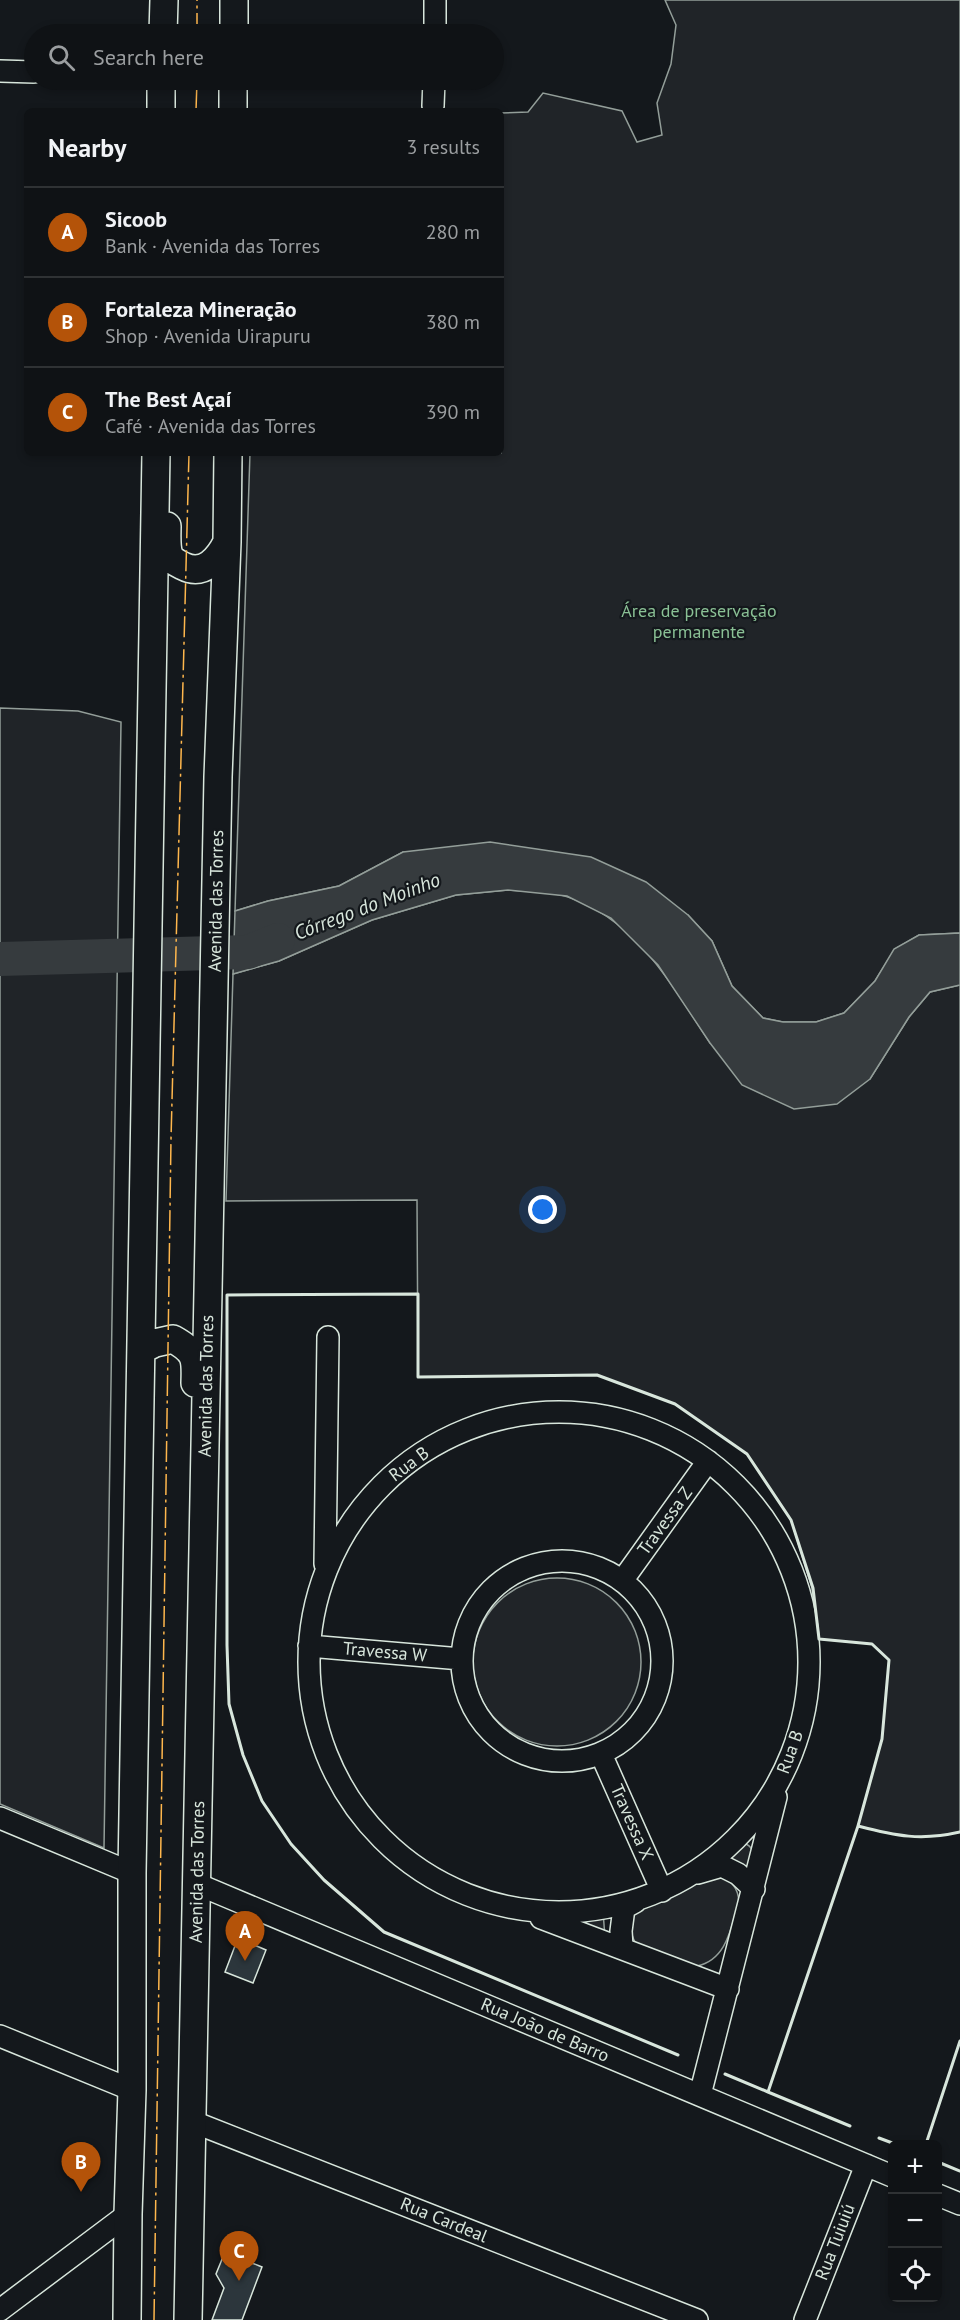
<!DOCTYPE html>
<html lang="en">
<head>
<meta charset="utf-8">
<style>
	body { margin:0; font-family:"PT Sans",sans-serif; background:#181b1e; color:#f1f3f6 }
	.controls { position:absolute; right:18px; bottom:18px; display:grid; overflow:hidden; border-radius:9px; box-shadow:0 3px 9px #0003 }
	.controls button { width:54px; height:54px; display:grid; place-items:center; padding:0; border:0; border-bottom:2px solid #2f3234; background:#0f1215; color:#f1f3f6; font:30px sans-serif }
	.you { position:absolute; left:543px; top:1210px; width:21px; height:21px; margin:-15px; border:4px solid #fff; border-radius:50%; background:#1a73e8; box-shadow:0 0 0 9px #1a73e833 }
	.badge { display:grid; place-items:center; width:39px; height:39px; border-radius:50%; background:#b45309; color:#fff; font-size:20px; font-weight:700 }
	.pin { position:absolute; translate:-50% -50px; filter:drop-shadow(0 2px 3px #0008) }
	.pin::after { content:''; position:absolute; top:32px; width:21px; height:18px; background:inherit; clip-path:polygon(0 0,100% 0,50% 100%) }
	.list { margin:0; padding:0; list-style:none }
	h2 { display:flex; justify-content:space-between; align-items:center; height:78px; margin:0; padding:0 24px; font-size:26px }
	h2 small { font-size:20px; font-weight:400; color:#9b9ea0 }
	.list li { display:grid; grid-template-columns:39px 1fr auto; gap:18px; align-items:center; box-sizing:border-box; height:90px; padding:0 24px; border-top:2px solid #2f3234 }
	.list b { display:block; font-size:22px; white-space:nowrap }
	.list p { margin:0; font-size:20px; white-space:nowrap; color:#9b9ea0 }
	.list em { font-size:20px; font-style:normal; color:#9b9ea0 }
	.icon { flex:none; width:33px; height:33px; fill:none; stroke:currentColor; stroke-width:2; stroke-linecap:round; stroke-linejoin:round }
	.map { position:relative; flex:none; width:960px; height:2320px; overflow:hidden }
	.search { position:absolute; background:#0f1215; box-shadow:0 3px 9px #0003; left:24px; top:24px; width:480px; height:66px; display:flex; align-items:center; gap:15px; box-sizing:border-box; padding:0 21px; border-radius:33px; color:#9b9ea0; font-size:22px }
	.panel { position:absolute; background:#0f1215; box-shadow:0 3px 9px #0003; left:24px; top:108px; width:480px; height:348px; border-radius:9px }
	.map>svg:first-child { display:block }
	.green { fill:#202428; stroke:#939e99; stroke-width:1.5 }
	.water { fill:#363b3e; stroke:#939e99; stroke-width:1.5 }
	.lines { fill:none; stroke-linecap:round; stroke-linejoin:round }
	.river { stroke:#363b3e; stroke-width:34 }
	.building { fill:#2c363c; stroke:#d8e6dc; stroke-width:1.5 }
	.minor-casing { stroke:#d8e6dc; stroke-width:24 }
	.major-casing { stroke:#d8e6dc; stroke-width:30 }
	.minor { stroke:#14181c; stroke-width:21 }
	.major { stroke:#14181c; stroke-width:27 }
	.wall { stroke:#d8e6dc; stroke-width:3 }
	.power { stroke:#ffb74d; stroke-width:1.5; stroke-dasharray:21 4.5 3 4.5; stroke-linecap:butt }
	.labels { text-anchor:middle; stroke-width:4.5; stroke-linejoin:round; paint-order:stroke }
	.park-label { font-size:18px; fill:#8ac095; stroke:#14181c }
	.street-label { font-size:18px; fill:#d8e6dc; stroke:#14181c }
	.water-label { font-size:20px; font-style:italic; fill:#d8e6dc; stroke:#14181c }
</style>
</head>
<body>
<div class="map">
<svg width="960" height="2320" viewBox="0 0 960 2320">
	<rect width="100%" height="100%" fill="#14181c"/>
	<path class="green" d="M665,0H960V933L919,935L895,949L875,981L844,1013L816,1022H783L763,1018L732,986L712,941L688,915L403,852L339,886L268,901L235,911L250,453H501V113L528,112L543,93L622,111L637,142L662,135L657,103L671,64L676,25Z
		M0,708L78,711L121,722L104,1848L0,1804Z
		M508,890C527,892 550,891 568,897C636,919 673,987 710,1043L870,1079L909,1017L930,992L960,985V1832C921,1841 896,1836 858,1826L882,1739L889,1660L872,1644L819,1639L812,1588L791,1520L747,1454L675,1404L597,1375L418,1377L417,1200L226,1201L233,974L279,961L372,920L456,895Z
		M473 1662a84 84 0 1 1 168 0a84 84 0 1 1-168 0Z
		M740,1844H746C757,1849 751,1859 748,1869L727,1859Z
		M719,1875C732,1882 738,1887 739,1902C731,1927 727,1960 697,1966L636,1944C630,1934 628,1919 638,1909C649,1899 703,1877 719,1875Z
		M603,1911L605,1938L564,1917Z"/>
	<path class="water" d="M490,842L591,857L646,882L688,915L712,941L732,986L763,1018L783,1022H816L844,1013L875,981L894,949L919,935L960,933V985L930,992L909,1017L870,1079L837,1104L794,1109L742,1085L710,1043L658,965L611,918L567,896L508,890L456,895L372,920L279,961L233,974L235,911L268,901L339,886L403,852Z"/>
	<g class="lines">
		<path class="river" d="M0,959L248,952L278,940"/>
	</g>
	<path class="building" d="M238,1938L266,1950L253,1983L225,1972Z
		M225,2252L262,2267L242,2320H212L224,2288L216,2274Z"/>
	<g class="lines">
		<defs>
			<path id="minor" d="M435,34V0
				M0,71L34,72
				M433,106L434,80
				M309 1662a250 250 0 1 1 500 0a250 250 0 1 1-500 0Z
				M462 1661a100 100 0 1 1 200 0a100 100 0 1 1-200 0Z
				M325,1564L328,1337
				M622,1581L708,1461
				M309,1646L461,1659
				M601,1754L662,1891
				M0,1818L132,1873
				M698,1873L722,1866L738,1874L754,1889
				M197,1884L892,2176
				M541,1918L728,1989
				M622,1947L621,1931L624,1908L635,1902
				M0,2036L132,2090
				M700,2095L776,1797
				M191,2121L697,2320
				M938,2195L960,2204
				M0,2310L128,2214
				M805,2320L866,2165"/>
			<path id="major" d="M163,34L164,0
				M234,34V0
				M161,111V80
				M233,111V80
				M167,526C167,535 166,547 169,555C172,561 177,563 183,566C204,577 219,558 227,542
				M141,1350L155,1343L173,1339C196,1352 196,1358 195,1383
				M127,2320L128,2214L132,2090V1873L156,453
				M188,2320L218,777L227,542L228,453"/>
		</defs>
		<use href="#minor" class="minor-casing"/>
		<use href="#major" class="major-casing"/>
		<use href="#minor" class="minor"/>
		<use href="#major" class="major"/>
		<path class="wall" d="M858,1826C896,1836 921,1841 960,1832
			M678,2055L384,1932L324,1880L291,1844L262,1801L243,1755L229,1704L227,1645V1295L418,1294V1377L597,1375L675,1404L747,1454L791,1520L813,1588L819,1639L872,1644L889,1660L882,1739L858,1826L768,2092L725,2074
			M768,2092L850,2126
			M879,2138L895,2144
			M926,2144L960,2041
			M938,2162L960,2171"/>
		<path class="power" d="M197,34V0
			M196,111L197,80
			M154,2320L171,1139L189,453"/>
	</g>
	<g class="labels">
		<g class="park-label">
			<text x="699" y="617">Área de preservação<tspan x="699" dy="21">permanente</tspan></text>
		</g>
		<g class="street-label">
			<text transform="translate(216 901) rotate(-89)" y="6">Avenida das Torres</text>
			<text transform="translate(206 1386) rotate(-89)" y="6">Avenida das Torres</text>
			<text transform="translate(409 1464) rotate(-37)" y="6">Rua B</text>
			<text transform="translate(665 1521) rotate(-54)" y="6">Travessa Z</text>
			<text transform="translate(385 1652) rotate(5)" y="6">Travessa W</text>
			<text transform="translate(790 1752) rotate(-70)" y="6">Rua B</text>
			<text transform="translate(632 1822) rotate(66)" y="6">Travessa X</text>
			<text transform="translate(197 1872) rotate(-89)" y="6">Avenida das Torres</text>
			<text transform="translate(545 2030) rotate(23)" y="6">Rua João de Barro</text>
			<text transform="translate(444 2220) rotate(22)" y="6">Rua Cardeal</text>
			<text transform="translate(835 2242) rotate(-69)" y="6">Rua Tuiuiú</text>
		</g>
		<g class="water-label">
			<text transform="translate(367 906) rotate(-21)" y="7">Córrego do Moinho</text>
		</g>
	</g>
</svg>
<div class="controls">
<button>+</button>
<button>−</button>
<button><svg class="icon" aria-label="locate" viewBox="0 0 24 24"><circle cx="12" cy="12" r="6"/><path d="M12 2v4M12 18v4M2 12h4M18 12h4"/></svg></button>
</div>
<div class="you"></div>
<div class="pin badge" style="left:245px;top:1961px">A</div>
<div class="pin badge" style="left:81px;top:2192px">B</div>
<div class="pin badge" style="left:239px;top:2281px">C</div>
<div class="search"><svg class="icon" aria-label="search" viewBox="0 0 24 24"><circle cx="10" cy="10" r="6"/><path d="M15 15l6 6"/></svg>Search here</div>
<section class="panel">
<h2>Nearby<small>3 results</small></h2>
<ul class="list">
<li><span class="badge">A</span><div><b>Sicoob</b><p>Bank · Avenida das Torres</p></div><em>280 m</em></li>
<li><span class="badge">B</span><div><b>Fortaleza Mineração</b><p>Shop · Avenida Uirapuru</p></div><em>380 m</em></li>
<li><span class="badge">C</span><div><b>The Best Açaí</b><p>Café · Avenida das Torres</p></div><em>390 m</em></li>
</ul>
</section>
</div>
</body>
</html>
